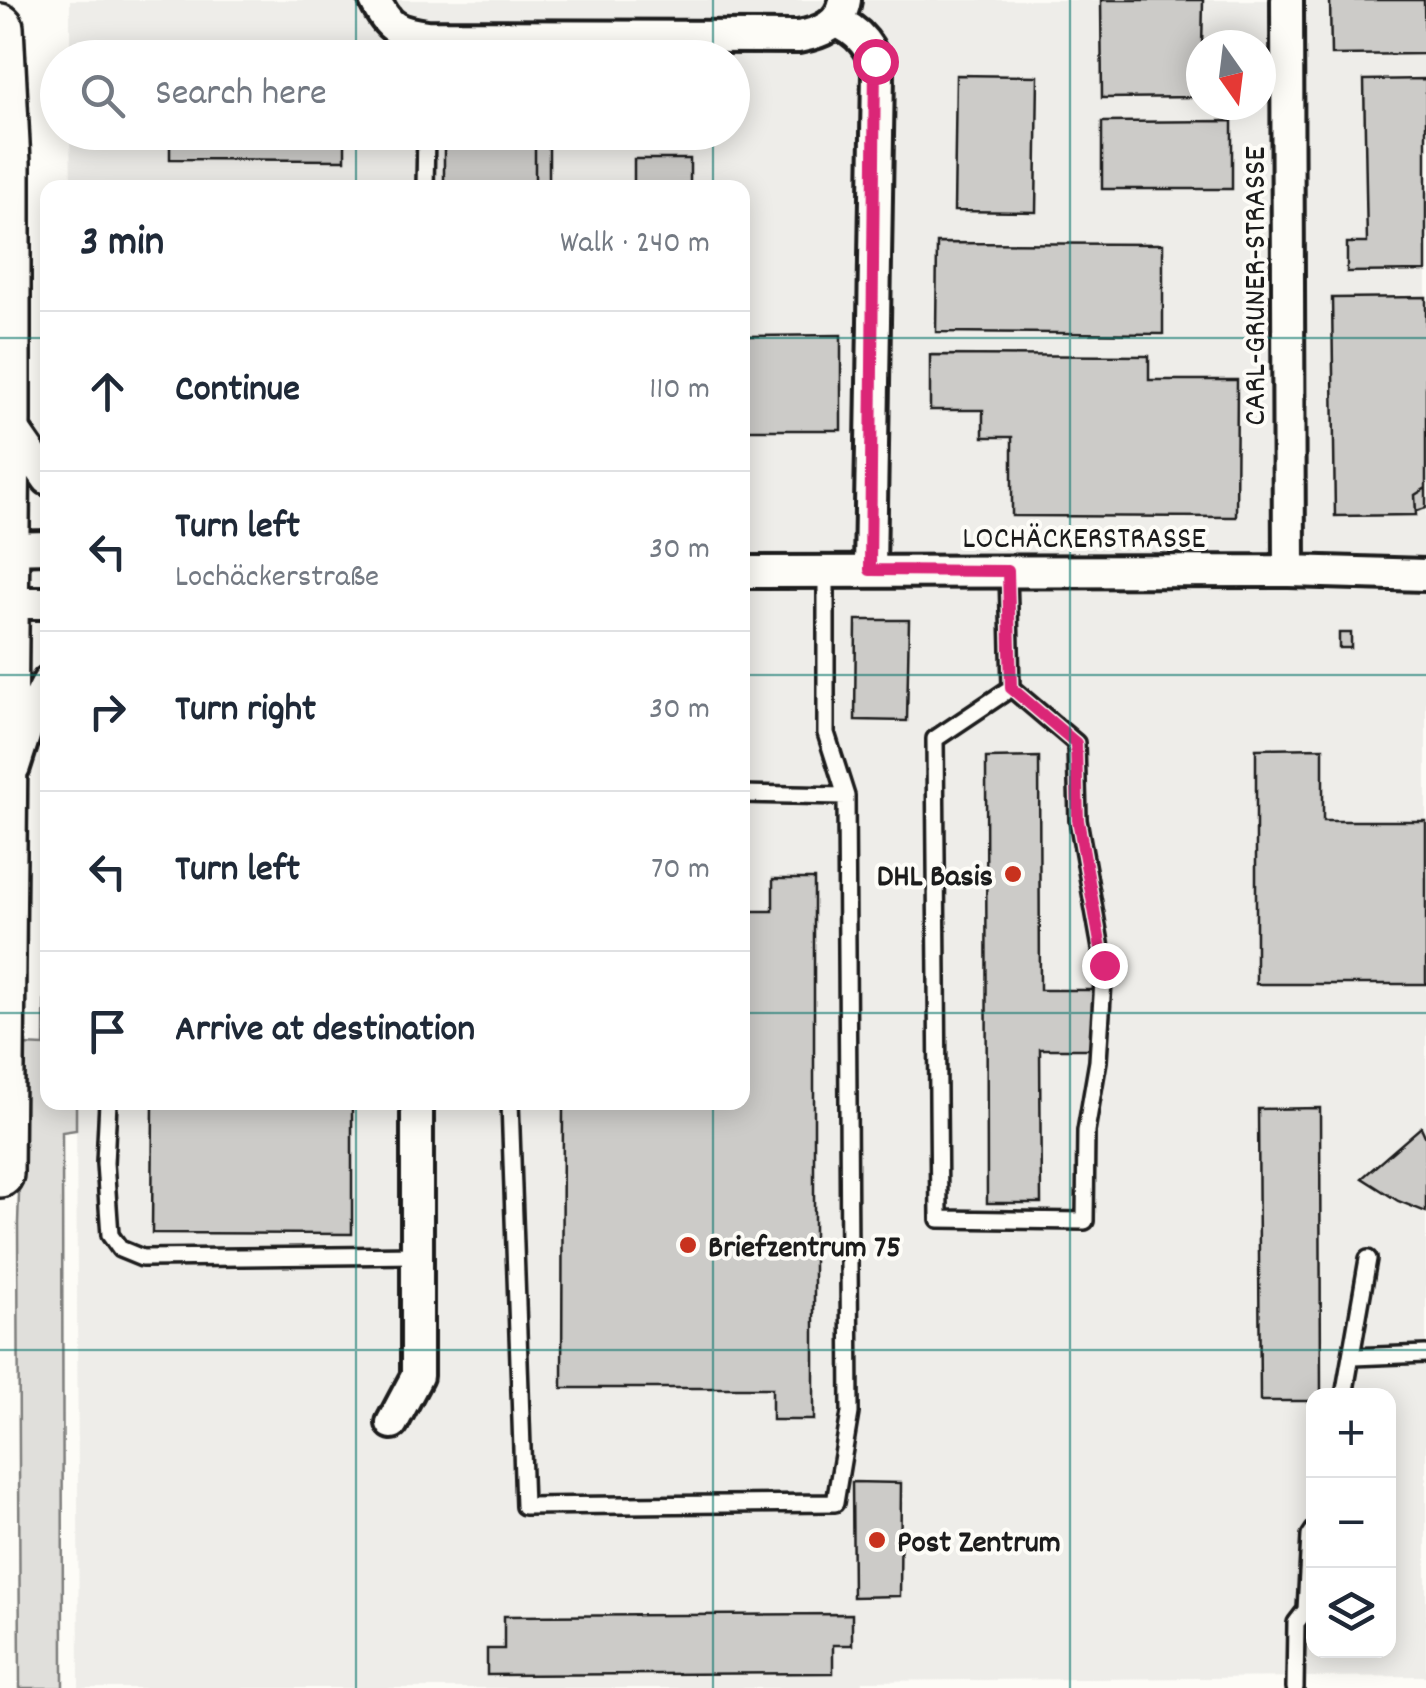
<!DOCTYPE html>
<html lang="en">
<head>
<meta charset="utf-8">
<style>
	body { margin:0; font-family:Dekko,sans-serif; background:#f6f6f7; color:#1f2937 }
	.controls { position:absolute; right:30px; bottom:30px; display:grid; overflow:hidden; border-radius:20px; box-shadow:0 5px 25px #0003 }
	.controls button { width:90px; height:90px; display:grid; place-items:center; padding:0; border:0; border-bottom:2px solid #e0e1e3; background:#fff; color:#1f2937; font:50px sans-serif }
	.compass { position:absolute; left:1186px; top:30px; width:90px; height:90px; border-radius:50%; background:#fff; box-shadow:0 5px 25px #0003; rotate:166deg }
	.stop { position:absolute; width:30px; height:30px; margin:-22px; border:8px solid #db2777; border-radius:50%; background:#fff }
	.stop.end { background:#db2777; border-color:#fff; box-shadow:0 2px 10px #0008 }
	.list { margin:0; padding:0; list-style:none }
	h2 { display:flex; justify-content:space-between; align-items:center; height:130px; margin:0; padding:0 40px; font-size:42px }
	h2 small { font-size:32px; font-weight:400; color:#747a83 }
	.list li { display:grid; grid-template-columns:65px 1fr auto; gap:30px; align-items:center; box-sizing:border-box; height:160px; padding:0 40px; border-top:2px solid #e0e1e3 }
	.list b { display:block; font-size:38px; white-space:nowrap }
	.list p { margin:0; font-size:32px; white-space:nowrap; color:#747a83 }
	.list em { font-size:32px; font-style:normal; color:#747a83 }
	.icon { flex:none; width:55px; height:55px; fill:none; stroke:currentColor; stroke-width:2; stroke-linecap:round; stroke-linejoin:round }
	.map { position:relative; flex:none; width:1426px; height:1688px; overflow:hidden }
	.search { position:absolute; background:#fff; box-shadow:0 5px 25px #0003; left:40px; top:40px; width:710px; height:110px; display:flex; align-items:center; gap:25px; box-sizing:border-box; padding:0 35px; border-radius:55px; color:#747a83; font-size:38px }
	.panel { position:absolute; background:#fff; box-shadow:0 5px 25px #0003; left:40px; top:180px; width:710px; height:930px; border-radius:20px }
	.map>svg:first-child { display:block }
	.built { fill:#eeede9; fill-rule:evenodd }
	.green { fill:#e0dfdb; stroke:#7e7e7c; stroke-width:2.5 }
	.building { fill:#cccbc8; stroke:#1c1c1c; stroke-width:2.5 }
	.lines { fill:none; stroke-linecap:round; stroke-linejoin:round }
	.service-casing { stroke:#1c1c1c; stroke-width:22 }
	.minor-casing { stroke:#1c1c1c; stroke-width:38 }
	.primary-casing { stroke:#1c1c1c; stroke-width:52 }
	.service { stroke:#fdfcf7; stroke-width:15 }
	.minor { stroke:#fdfcf7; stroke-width:30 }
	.primary { stroke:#fdfcf7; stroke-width:45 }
	.route { stroke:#db2777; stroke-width:12 }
	.grid { fill:none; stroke:#0f766e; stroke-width:2.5; stroke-opacity:0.55 }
	.poi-dot { fill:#c8321e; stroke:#fdfcf7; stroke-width:4 }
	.labels { text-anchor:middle; stroke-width:8; stroke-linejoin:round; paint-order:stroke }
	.street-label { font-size:32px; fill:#1c1c1c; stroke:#fdfcf7 }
	.poi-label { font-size:32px; font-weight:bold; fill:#1c1c1c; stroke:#fdfcf7; text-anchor:start }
</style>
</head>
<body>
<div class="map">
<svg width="1426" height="1688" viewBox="0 0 1426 1688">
	<rect width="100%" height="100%" fill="#fdfcf7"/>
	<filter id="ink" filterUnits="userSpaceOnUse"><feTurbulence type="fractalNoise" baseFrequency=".01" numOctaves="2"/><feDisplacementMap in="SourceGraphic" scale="20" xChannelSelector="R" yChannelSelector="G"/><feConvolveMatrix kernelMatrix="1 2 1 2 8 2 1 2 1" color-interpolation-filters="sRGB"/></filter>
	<g filter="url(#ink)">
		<path class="built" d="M70,0H1426V1676L862,1681L861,1688H79L76,1103L742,1102V188L71,187L70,133L732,132V58L70,57ZM1201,45H1261V105H1201ZM1314,1396H1388V1650H1314Z"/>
		<path class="green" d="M45,814H47L48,1102L76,1103V1130L62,1132L63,1688H20L18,1223L24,1045L44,1046Z"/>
		<path class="building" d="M1101,0H1203L1201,97L1102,98Z
			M1330,0H1424L1425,54L1331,55Z
			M956,75L1038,76L1036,212L954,211Z
			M1426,79V271L1347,272V243H1367L1364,80Z
			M1232,121V189H1102V122Z
			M170,132H345V160L170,159Z
			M444,132H535V188H444Z
			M535,132H549V188H535Z
			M634,159H690V188H634Z
			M937,243L1163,244V334L936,332Z
			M1426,297V488L1415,495L1416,515L1335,516L1332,298Z
			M841,335V430H742V336Z
			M930,355L1149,356V380H1237L1236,517L1012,516V437H983V410H930Z
			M1426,488V508L1416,511L1415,495Z
			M856,620H909L907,721L855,720Z
			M1339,633H1351V648H1339Z
			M1323,748V821H1426V984H1256V749Z
			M1039,757L1040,990H1096V1049H1040L1041,1203H987L986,758Z
			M773,879H814V1420H772V1388H562L563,1102H742V911H773Z
			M153,1102H352V1234L152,1233Z
			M1320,1108L1321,1396H1314V1401H1260L1258,1109Z
			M1421,1127L1426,1138V1212L1398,1201L1362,1178Z
			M852,1482L901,1483L900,1596L853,1597Z
			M852,1614V1645H833V1673L487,1675V1649H504V1616Z"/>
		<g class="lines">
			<defs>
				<path id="service" d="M425,188L426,132
					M826,571V733L846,796
					M1008,571L1011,688L1076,743L1078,820L1104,965L1098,1061L1086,1131L1085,1221L939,1219L935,739L1011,688
					M108,1102L105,1163L110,1235L120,1249L142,1258L418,1255
					M510,1102L524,1506L835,1503L850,1413L846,796L742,794
					M1353,1357L1426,1354
					M1344,1396L1368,1259
					M1295,1688L1296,1623L1306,1610L1310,1536L1314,1530"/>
				<path id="minor" d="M375,0C388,28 397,32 427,36L798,37C821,33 841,25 845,0
					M1287,0L1289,571
					M836,22C859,30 873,49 878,73L870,570
					M7,420L48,479
					M7,548L48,547
					M742,572L1289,571L1426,575
					M5,603H48
					M14,767L29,720L48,682
					M392,1423L417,1376V1102"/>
				<path id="primary" d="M0,27L7,163V420L0,1174"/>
			</defs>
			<use href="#service" class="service-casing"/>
			<use href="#minor" class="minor-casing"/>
			<use href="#primary" class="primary-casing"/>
			<use href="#service" class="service"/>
			<use href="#minor" class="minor"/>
			<use href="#primary" class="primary"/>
		</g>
	</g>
	<g class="lines" filter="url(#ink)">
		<path class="route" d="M875,61L870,570L1008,571L1011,688L1076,743L1078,820L1104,965"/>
	</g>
	<path class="grid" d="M356,0V58M713,0V58M1070,0V1688M356,132V188M713,132V188M0,338H48M742,338H1426M0,675H48M742,675H1426M0,1013H48M742,1013H1426M356,1102V1688M713,1102V1688M0,1350H1426"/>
	<g class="poi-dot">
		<circle cx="1013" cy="874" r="10"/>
		<circle cx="688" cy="1245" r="10"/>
		<circle cx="877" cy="1540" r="10"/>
	</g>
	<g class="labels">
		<g class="street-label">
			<text transform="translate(1253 286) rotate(-90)" y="11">CARL-GRUNER-STRASSE</text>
			<text x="1084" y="547">LOCHÄCKERSTRASSE</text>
		</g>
		<g class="poi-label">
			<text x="993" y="885" text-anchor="end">DHL Basis</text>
			<text x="708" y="1256">Briefzentrum 75</text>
			<text x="897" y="1551">Post Zentrum</text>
		</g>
	</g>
</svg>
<div class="controls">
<button>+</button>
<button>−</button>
<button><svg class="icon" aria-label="layers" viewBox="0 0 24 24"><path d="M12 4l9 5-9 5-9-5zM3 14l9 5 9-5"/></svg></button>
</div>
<svg class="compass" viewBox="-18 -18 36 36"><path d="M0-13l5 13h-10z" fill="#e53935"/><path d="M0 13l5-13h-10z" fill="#747a83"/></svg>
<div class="stop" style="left:875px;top:61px"></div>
<div class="stop end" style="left:1104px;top:965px"></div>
<div class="search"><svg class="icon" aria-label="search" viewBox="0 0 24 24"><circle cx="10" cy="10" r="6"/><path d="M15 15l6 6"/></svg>Search here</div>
<section class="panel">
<h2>3 min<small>Walk · 240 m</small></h2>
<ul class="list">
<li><svg class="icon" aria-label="ahead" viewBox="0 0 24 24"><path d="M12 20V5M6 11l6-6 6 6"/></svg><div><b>Continue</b></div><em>110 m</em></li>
<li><svg class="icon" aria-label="left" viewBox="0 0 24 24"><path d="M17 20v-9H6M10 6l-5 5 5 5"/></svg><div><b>Turn left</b><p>Lochäckerstraße</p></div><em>30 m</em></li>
<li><svg class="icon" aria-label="right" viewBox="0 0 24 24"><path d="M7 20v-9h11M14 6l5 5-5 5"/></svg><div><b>Turn right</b></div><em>30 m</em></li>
<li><svg class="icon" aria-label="left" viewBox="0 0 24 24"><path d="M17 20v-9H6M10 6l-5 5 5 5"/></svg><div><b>Turn left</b></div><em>70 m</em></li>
<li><svg class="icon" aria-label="arrive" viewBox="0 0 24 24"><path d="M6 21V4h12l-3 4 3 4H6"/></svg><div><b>Arrive at destination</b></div></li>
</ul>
</section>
</div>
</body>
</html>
